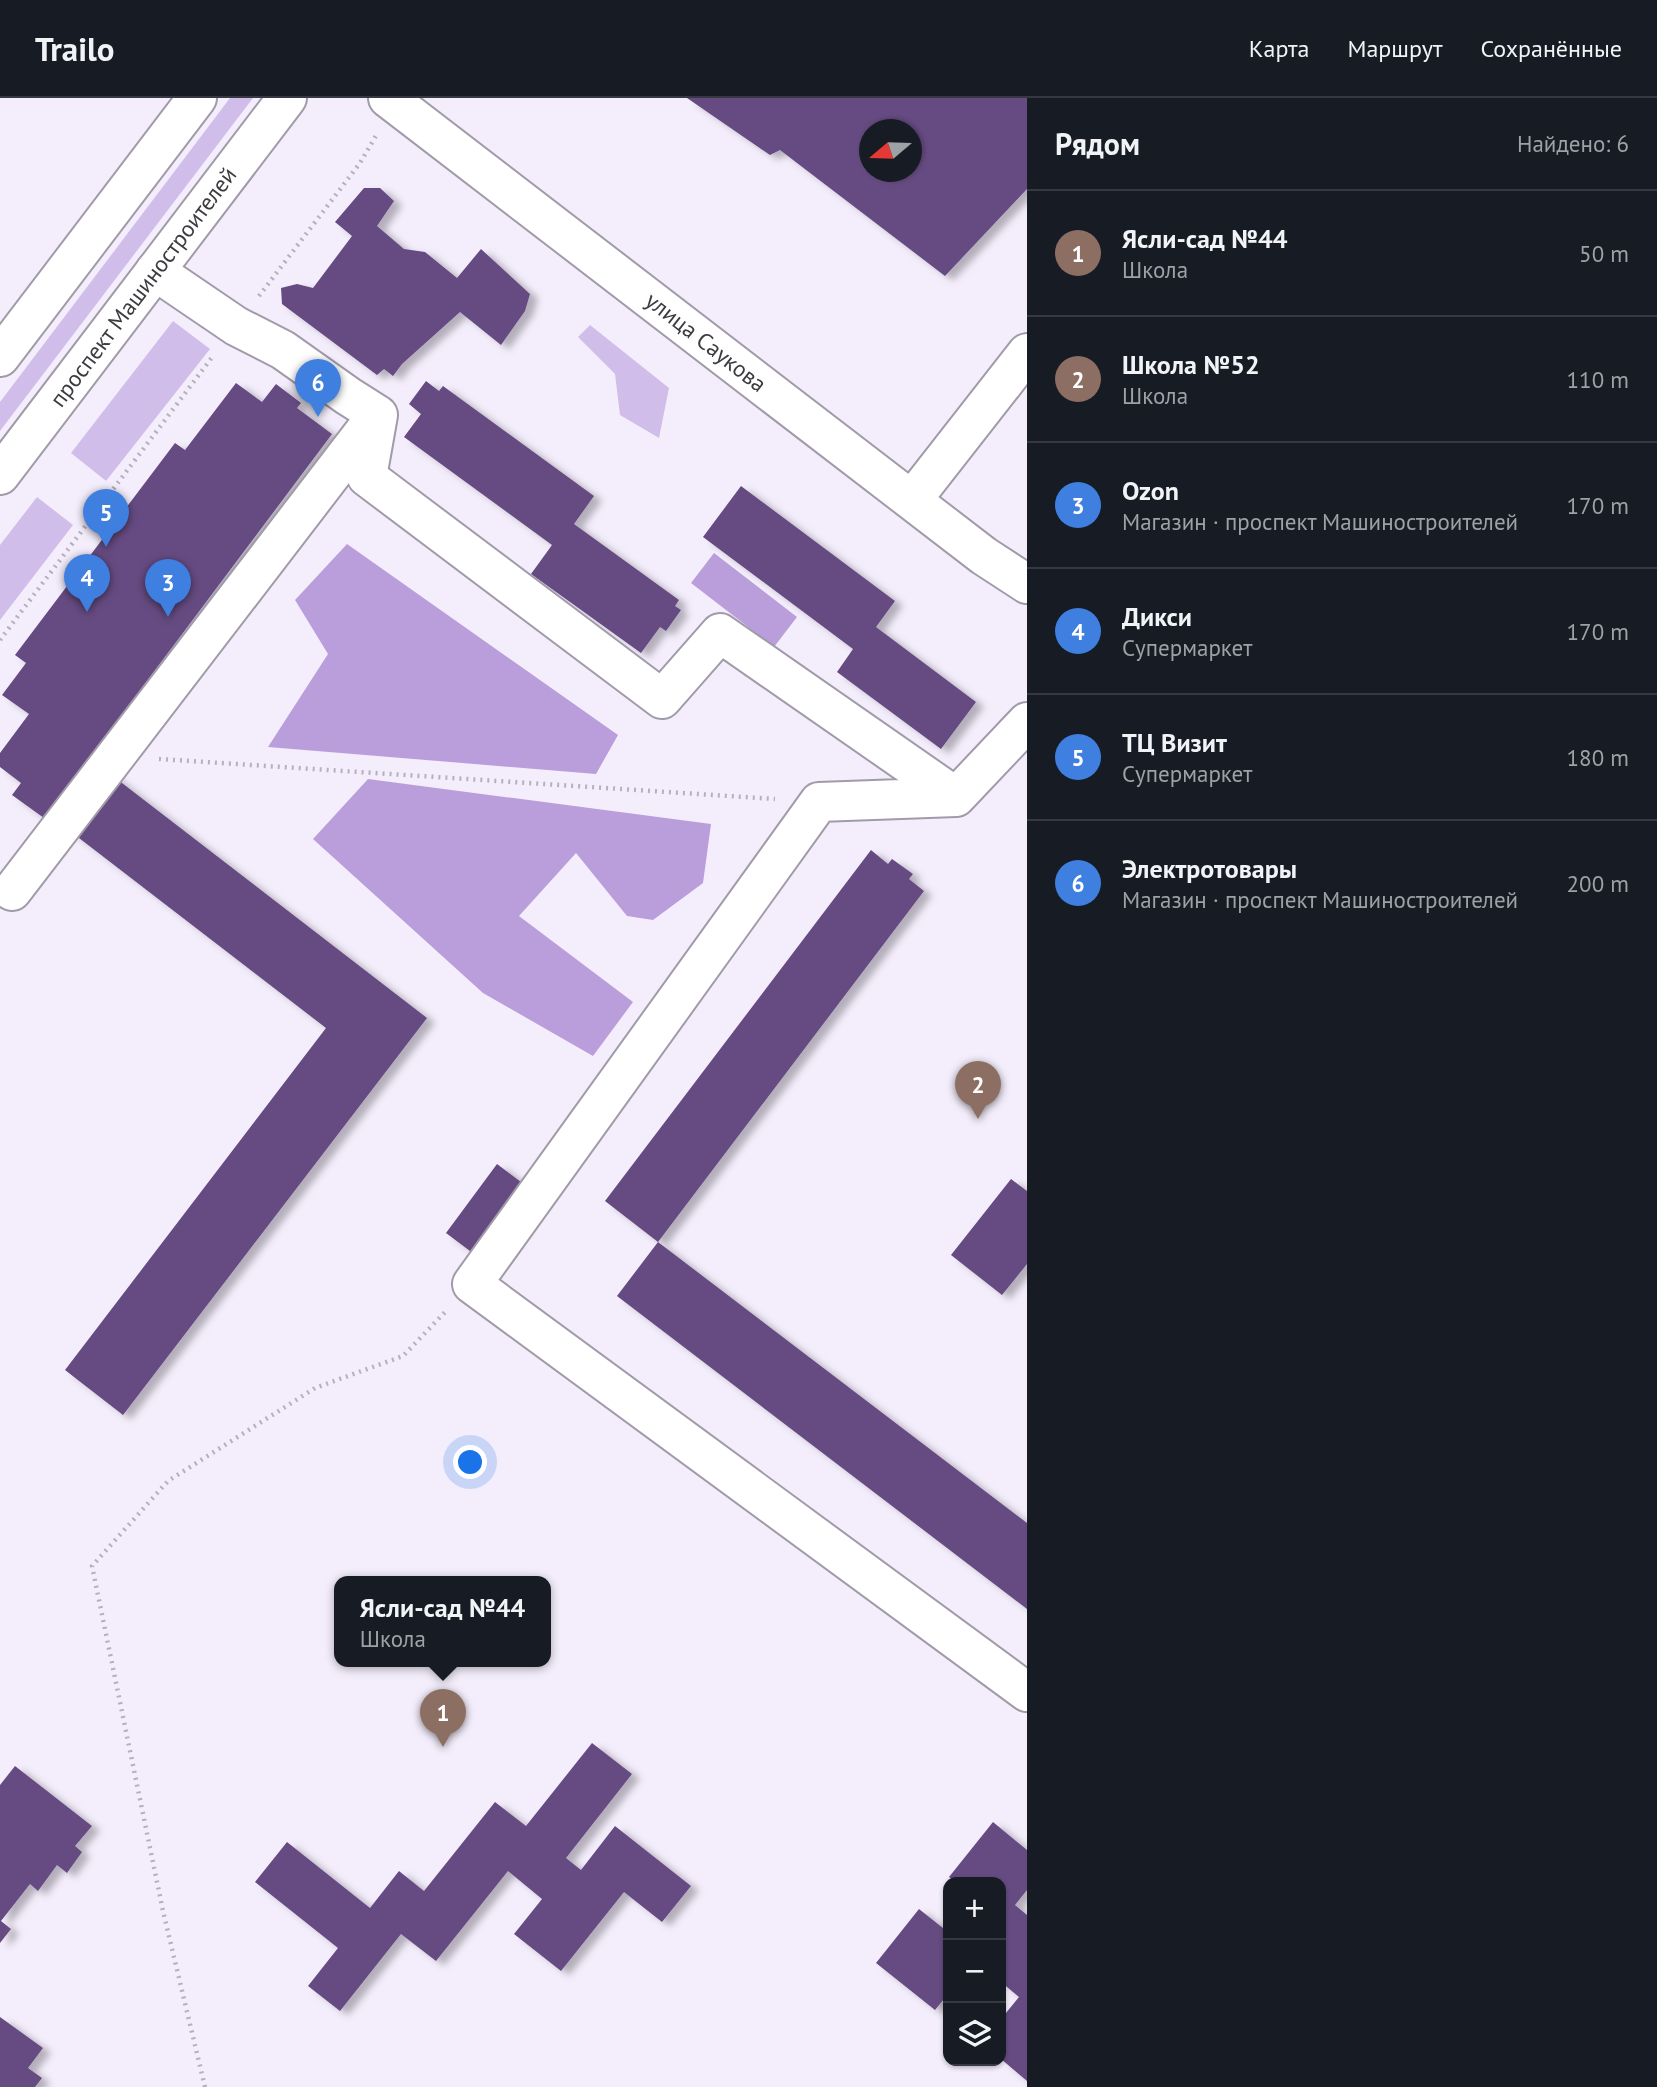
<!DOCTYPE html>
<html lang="ru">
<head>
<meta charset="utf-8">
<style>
	body { margin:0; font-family:"PT Sans",sans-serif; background:#20242c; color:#f1f3f6 }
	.controls { position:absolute; right:21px; bottom:21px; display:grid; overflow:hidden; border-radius:14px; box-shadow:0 2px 5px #0004 }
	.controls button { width:63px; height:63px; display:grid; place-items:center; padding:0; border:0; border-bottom:2px solid #363941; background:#171b24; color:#f1f3f6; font:35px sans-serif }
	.compass { position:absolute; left:859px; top:21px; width:63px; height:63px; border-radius:50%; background:#171b24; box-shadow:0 2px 5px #0004; rotate:251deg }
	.you { position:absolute; left:471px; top:1365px; width:24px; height:24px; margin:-18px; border:5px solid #fff; border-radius:50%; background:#1a73e8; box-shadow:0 0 0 10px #1a73e833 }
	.badge { display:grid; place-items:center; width:46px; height:46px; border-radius:50%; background:#007956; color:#fff; font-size:23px; font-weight:700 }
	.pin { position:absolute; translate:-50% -58px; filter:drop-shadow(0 2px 4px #0008) }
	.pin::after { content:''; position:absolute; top:37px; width:24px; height:21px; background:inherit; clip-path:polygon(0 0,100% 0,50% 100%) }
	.popup { position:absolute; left:334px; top:1478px; width:217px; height:91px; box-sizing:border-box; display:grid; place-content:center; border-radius:14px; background:#171b24; filter:drop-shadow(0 2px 5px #0005); font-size:23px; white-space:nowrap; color:#9ea1a6 }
	.popup b { font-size:26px; color:#f1f3f6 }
	.popup::after { content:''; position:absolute; left:50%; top:100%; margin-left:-14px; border:14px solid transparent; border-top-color:#171b24 }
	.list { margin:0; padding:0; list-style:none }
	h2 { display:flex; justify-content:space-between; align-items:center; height:91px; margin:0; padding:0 28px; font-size:30px }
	h2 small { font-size:23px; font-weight:400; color:#9ea1a6 }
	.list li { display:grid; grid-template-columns:46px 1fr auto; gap:21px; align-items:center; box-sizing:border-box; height:126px; padding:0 28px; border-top:2px solid #363941 }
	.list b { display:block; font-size:26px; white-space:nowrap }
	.list p { margin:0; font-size:23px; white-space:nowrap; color:#9ea1a6 }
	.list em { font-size:23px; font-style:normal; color:#9ea1a6 }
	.icon { flex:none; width:38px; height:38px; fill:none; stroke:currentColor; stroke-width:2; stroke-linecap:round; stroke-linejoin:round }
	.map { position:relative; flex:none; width:1027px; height:1989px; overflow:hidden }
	header { display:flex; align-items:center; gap:42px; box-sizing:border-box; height:98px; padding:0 35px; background:#171b24; border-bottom:2px solid #363941 }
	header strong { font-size:33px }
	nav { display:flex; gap:38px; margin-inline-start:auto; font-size:24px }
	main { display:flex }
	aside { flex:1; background:#171b24 }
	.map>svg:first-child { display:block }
	.green { fill:#d1bdea }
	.forest { fill:#ba9edb }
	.building { fill:#664b82; fill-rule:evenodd; filter:url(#shadow) }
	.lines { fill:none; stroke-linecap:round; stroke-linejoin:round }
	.minor-casing { stroke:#a19ba9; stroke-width:42 }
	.major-casing { stroke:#a19ba9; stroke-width:42 }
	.path { stroke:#b5b1bb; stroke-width:4.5; stroke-dasharray:2 5; stroke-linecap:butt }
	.minor { stroke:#fff; stroke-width:38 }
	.major { stroke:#fff; stroke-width:38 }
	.labels { text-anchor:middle; stroke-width:7; stroke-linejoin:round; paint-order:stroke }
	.street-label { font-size:23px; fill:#3d3b40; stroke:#fefefe }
</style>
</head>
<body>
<header>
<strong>Trailo</strong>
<nav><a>Карта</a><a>Маршрут</a><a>Сохранённые</a></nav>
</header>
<main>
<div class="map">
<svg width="1027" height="1989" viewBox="0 0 1027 1989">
	<defs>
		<filter id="shadow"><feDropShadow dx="8" dy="4.5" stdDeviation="3.5" flood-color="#0004"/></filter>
	</defs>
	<rect width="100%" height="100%" fill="#f4eefc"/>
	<path class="green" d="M230,0H253L0,333V304Z
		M173,223L210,251L106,383L71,355Z
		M590,227L669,290L659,340L620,317L615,276L578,239Z
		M37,399L73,427L0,522V447Z"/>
	<path class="forest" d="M347,446L618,637L596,676L268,649L328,556L295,502Z
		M714,455L797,519L774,549L691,485Z
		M368,681L711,726L703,785L653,822L627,818L576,755L519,818L633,904L593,958L483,895L313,741Z"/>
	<path class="building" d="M687,0H1027V91L945,178L780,52L770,57ZM870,32H912V74H870Z
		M364,90H380L394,103L377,128L404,151L425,154L457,180L481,151L530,196L525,213L501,247L460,214L402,266L393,278L384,271L377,277L282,206L281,190L297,186L313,190L352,138L335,124Z
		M426,283L439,293L443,288L594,398L574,426L679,502L675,508L681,512L666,533L660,529L641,555L531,476L552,447L404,339L421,316L409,306Z
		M236,285L262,304L276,286L301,305L297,310L332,336L78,675L97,689L109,675L427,920L123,1317L65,1272L326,930L66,730L68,728L49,713L44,720L12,697L21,685L0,669V655L29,616L2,597L26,565L15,557L175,345L185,352Z
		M741,388L895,503L876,529L976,604L941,651L837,574L853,551L703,439Z
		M871,752L888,766L892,761L913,776L909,781L924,793L658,1144L605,1103Z
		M497,1066L529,1090L478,1159L446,1135Z
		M1011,1081L1027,1093V1166L1002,1197L951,1157Z
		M658,1144L1027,1425V1511L617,1198Z
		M592,1645L632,1676L566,1760L581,1772L615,1728L691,1788L662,1824L624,1794L561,1873L514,1836L542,1801L508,1773L436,1863L401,1836L340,1913L308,1888L338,1850L255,1784L287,1744L370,1810L399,1773L424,1793L495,1704L526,1728Z
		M15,1668L92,1728L75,1748L82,1754L67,1775L57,1767L38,1793L30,1786L1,1823L11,1831L0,1845V1687Z
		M993,1724L1027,1752V1792L1015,1807L1027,1817V1983L1001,1961V1921L1019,1899L1001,1884V1784H955L949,1779Z
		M919,1811L948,1834V1896L935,1912L876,1865Z
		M0,1919L43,1950L28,1970L42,1980L35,1989H0Z"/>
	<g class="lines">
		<defs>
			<path id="minor" d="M388,0L984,458L1027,486
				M155,173L236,228L283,252L348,298L378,317L367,379L662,601L720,535L956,699
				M912,402L1027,255
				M1027,624L956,699L819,704L472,1186L1027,1594
				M12,793L374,321"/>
			<path id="major" d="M0,259L197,0
				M0,377L287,0"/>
		</defs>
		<use href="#minor" class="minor-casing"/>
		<use href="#major" class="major-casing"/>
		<path class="path" d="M259,198L360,65L377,36
			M0,542L213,258
			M159,661L775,701
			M205,1989L163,1813L92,1468L168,1383L315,1290L403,1258L447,1212"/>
		<use href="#minor" class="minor"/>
		<use href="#major" class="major"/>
	</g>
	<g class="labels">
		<g class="street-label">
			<text transform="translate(143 189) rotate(-53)" y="8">проспект Машиностроителей</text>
			<text transform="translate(706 244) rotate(38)" y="8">улица Саукова</text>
		</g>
	</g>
</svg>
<div class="controls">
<button>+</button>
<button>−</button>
<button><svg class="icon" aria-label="layers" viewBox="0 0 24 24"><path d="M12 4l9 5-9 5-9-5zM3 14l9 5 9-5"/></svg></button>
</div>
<svg class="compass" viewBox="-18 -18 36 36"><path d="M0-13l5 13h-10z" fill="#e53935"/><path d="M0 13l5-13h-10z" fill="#9ea1a6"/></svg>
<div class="you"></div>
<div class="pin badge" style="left:443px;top:1649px;background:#8d6e63">1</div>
<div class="popup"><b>Ясли-сад №44</b>Школа</div>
<div class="pin badge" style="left:978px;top:1021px;background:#8d6e63">2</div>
<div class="pin badge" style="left:168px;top:519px;background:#3f7fe0">3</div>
<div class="pin badge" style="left:87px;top:514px;background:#3f7fe0">4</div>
<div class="pin badge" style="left:106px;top:449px;background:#3f7fe0">5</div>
<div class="pin badge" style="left:318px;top:319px;background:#3f7fe0">6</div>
</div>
<aside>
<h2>Рядом<small>Найдено: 6</small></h2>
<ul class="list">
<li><span class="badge" style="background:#8d6e63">1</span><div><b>Ясли-сад №44</b><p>Школа</p></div><em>50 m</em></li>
<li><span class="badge" style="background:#8d6e63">2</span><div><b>Школа №52</b><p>Школа</p></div><em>110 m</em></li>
<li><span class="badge" style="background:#3f7fe0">3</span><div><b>Ozon</b><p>Магазин · проспект Машиностроителей</p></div><em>170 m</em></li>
<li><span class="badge" style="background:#3f7fe0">4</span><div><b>Дикси</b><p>Супермаркет</p></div><em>170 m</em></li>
<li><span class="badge" style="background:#3f7fe0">5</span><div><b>ТЦ Визит</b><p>Супермаркет</p></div><em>180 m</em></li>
<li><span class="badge" style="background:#3f7fe0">6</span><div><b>Электротовары</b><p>Магазин · проспект Машиностроителей</p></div><em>200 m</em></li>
</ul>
</aside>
</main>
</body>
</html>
